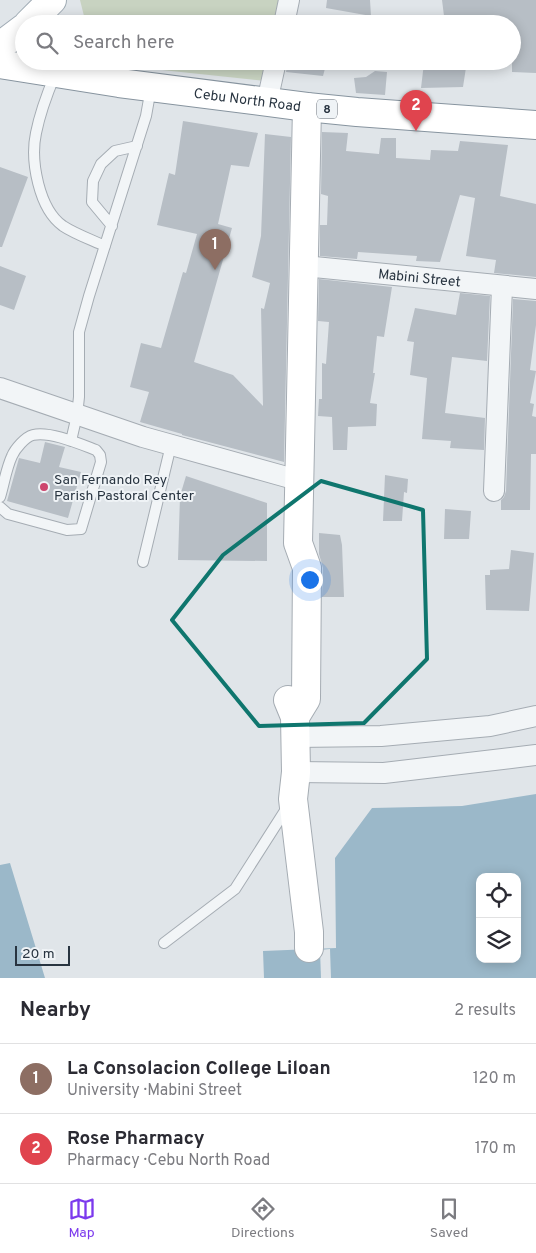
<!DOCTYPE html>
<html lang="en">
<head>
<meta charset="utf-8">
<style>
	body { margin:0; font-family:Overpass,sans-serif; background:#f2f2f3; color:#2b2b33 }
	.controls { position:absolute; right:15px; bottom:15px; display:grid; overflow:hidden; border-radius:10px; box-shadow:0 2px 12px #0003 }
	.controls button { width:45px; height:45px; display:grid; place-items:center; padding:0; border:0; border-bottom:1px solid #e1e1e2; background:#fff; color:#2b2b33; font:25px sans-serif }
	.scale { position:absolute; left:15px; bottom:12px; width:55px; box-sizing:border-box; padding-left:5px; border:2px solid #283440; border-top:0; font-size:14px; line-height:18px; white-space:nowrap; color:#283440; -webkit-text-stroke:4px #eff3f6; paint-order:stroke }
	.you { position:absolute; left:309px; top:579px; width:18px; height:18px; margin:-12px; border:4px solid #fff; border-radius:50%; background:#1a73e8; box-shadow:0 0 0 8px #1a73e833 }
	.badge { display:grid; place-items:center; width:32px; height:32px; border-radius:50%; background:#7c3aed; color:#fff; font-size:16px; font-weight:700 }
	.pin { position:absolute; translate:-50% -41px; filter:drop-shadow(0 1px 2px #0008) }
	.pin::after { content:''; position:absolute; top:26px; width:18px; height:15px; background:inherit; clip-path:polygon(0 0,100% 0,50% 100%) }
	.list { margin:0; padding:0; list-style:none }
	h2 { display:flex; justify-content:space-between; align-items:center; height:65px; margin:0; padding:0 20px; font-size:21px }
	h2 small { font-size:16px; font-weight:400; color:#7c7c81 }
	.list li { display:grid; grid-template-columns:32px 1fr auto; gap:15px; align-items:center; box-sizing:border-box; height:70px; padding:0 20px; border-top:1px solid #e1e1e2 }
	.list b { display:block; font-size:19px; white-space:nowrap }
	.list p { margin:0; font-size:16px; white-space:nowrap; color:#7c7c81 }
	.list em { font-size:16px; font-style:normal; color:#7c7c81 }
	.icon { flex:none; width:28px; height:28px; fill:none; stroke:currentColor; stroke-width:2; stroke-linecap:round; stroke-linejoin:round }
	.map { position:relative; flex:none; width:536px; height:978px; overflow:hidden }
	.search { position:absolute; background:#fff; box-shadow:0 2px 12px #0003; left:15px; right:15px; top:15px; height:55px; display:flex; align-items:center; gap:12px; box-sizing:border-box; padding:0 18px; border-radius:28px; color:#7c7c81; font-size:19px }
	.sheet { height:205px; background:#fff }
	nav { display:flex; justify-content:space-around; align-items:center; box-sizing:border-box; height:70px; border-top:1px solid #e1e1e2; background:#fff; font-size:14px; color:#7c7c81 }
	nav a { display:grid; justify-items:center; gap:2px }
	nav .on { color:#7c3aed }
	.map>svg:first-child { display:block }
	.green { fill:#c8d3c1 }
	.water { fill:#9bb8c9; fill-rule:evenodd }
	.pier { fill:#e0e5e9 }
	.building { fill:#b7bec5 }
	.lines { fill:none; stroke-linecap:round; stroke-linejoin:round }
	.lane-casing { stroke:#a5acb3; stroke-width:12 }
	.street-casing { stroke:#a5acb3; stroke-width:22 }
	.secondary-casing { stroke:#a5acb3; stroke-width:30 }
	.primary-casing { stroke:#9fabb4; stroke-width:30 }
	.highway-casing { stroke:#87949f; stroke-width:30 }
	.lane { stroke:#f2f5f7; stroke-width:10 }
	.street { stroke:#f2f5f7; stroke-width:20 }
	.secondary { stroke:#fff; stroke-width:28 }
	.primary { stroke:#fff; stroke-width:28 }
	.highway { stroke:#fff; stroke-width:28 }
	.marked { fill:none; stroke:#0f766e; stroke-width:4; stroke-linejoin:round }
	.poi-dot { fill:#cd456d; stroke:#eff3f6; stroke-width:2 }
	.labels { text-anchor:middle; stroke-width:4; stroke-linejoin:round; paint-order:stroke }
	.shield { fill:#eff3f6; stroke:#646d77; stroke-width:1 }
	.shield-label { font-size:12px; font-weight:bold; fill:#283440 }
	.street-label { font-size:14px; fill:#283440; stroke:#eff3f6 }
	.poi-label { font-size:14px; fill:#283440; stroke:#eff3f6; text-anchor:start }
</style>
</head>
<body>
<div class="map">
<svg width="536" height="978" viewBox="0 0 536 978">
	<rect width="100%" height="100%" fill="#e0e5e9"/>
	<path class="green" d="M80,0H281L277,24H86Z
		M127,61H269L265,81L134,67Z"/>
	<path class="water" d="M536,794V978H264L263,951L336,948L335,858L372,808L462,806ZM480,877H517V959H480Z
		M10,863L45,978H0V865Z"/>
	<path class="pier" d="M330,949L331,978H321L320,950Z"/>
	<path class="building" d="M327,0H370L371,16L326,8Z
		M442,0H536V73L512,72V24H445Z
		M288,61H327L323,76L286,72Z
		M440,61H467L463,87L421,88L424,63L440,66Z
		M375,71L387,72L385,95L356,93L354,78L366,77Z
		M183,121L258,133L249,167L231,165L218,224L232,228L194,362L233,375L263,406L261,308L264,309L270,283L252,277L261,236L265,134L291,137L284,462L182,435V434L140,422L149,392L130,387L141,343L161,348L183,272L186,273L197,234L157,225L169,173L175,175Z
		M322,132L348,133L346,151L379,154L381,138H396V158L430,160L431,150L458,151L460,141L508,145L500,196L536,204V277L494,273L496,260L466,256L475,198L460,195L440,262L416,261L417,256L358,252L357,259L320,256V225H327L328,196L321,194Z
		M0,167L28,177L2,247H0Z
		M0,266L26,276L14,310L0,305Z
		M319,279L392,287L384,337L377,336L373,373H375L370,403L377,404L376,426L348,427L347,450H333L332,417L318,416L319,399H322V363L326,364L329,322L318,321Z
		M460,293L490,296L487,361L452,357L445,413L485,418L484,450L450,448L451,441L422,439L427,378L410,375L414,342L407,341L415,308L456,315Z
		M513,299L536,301V325L530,370L536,371L530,403L534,404L532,416L536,417V454H531L530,510H501V500L504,497L506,491Z
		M45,442L65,447L59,467L81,472L68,518L7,501L19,458L40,463Z
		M385,475L408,479L407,493L404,492L402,521H383Z
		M186,476L267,503V561L178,560L180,496Z
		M445,509L471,511L469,539H444Z
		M319,533L340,535L342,545L344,597H322L323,568L319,554Z
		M511,550L534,553L529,611L486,610L485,575H490V570L509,569Z"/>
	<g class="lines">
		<defs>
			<path id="lane" d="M55,75C47,94 40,113 36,133C30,161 39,209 63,226C75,234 92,240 105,246
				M112,226L92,202L93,181L101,164L115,151L137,146
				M71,441L77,415L79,397V332L89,296L146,116L151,88
				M0,497C4,484 6,469 12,456C15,449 25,437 33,435C50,431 80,444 96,450L100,455L101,462L81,529L67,530L8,514L0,507
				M143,562L171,445
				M164,943L235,889L288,806"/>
			<g id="street">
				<path d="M284,24L289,0"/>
				<path d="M267,102L276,61"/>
				<path id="s1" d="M304,266L536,289"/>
				<path d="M0,388L143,437L301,481"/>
				<path d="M494,491L502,287"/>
				<path d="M295,737L381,736L490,726L536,716"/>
				<path d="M296,772L384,773L536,755"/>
			</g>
			<path id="secondary" d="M288,700L295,717L296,772L293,799L309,932V948
				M295,717L306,699L307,568L298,543L307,107"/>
			<path id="primary" d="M28,24L52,0
				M0,46L24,28"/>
			<g id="highway">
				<path id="s2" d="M0,64L119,83L307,107L357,112L536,125"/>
			</g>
		</defs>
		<use href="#lane" class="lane-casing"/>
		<use href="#street" class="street-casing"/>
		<use href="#secondary" class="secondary-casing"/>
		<use href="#primary" class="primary-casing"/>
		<use href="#highway" class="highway-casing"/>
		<use href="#lane" class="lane"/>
		<use href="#street" class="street"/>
		<use href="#secondary" class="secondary"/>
		<use href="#primary" class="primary"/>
		<use href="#highway" class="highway"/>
	</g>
	<path class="marked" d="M321,481L423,510L427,659L364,723L259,726L172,620L223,555Z"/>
	<circle class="poi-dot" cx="44" cy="487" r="5"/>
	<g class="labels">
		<rect class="shield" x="317" y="99.5" width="20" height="19" rx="4"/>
		<g class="shield-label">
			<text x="327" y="113">8</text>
		</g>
		<g class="street-label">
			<text dy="5" stroke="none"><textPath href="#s2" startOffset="250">Cebu North Road</textPath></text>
			<text dy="5" stroke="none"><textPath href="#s1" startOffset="116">Mabini Street</textPath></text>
		</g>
		<g class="poi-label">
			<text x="54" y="484">San Fernando Rey<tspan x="54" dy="16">Parish Pastoral Center</tspan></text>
		</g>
	</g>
</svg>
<div class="controls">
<button><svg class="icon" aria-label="locate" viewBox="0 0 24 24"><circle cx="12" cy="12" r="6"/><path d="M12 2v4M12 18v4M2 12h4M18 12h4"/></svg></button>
<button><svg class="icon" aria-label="layers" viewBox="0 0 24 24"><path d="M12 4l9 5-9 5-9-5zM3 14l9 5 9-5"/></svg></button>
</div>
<div class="scale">20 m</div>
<div class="you"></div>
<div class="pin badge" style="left:215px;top:270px;background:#8d6e63">1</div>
<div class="pin badge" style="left:416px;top:131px;background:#e0444e">2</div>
<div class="search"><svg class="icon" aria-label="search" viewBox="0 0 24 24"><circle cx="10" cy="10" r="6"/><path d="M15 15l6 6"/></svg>Search here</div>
</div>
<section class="sheet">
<h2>Nearby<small>2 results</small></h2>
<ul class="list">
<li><span class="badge" style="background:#8d6e63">1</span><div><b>La Consolacion College Liloan</b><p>University · Mabini Street</p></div><em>120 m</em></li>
<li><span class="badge" style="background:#e0444e">2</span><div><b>Rose Pharmacy</b><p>Pharmacy · Cebu North Road</p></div><em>170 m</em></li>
</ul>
</section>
<nav>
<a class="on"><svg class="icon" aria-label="map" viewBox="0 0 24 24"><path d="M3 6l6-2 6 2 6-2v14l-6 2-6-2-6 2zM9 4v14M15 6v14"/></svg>Map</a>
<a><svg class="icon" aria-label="directions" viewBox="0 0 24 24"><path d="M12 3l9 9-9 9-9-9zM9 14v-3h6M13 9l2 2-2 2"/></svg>Directions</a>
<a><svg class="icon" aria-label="saved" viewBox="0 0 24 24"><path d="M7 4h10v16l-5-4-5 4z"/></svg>Saved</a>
</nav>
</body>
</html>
